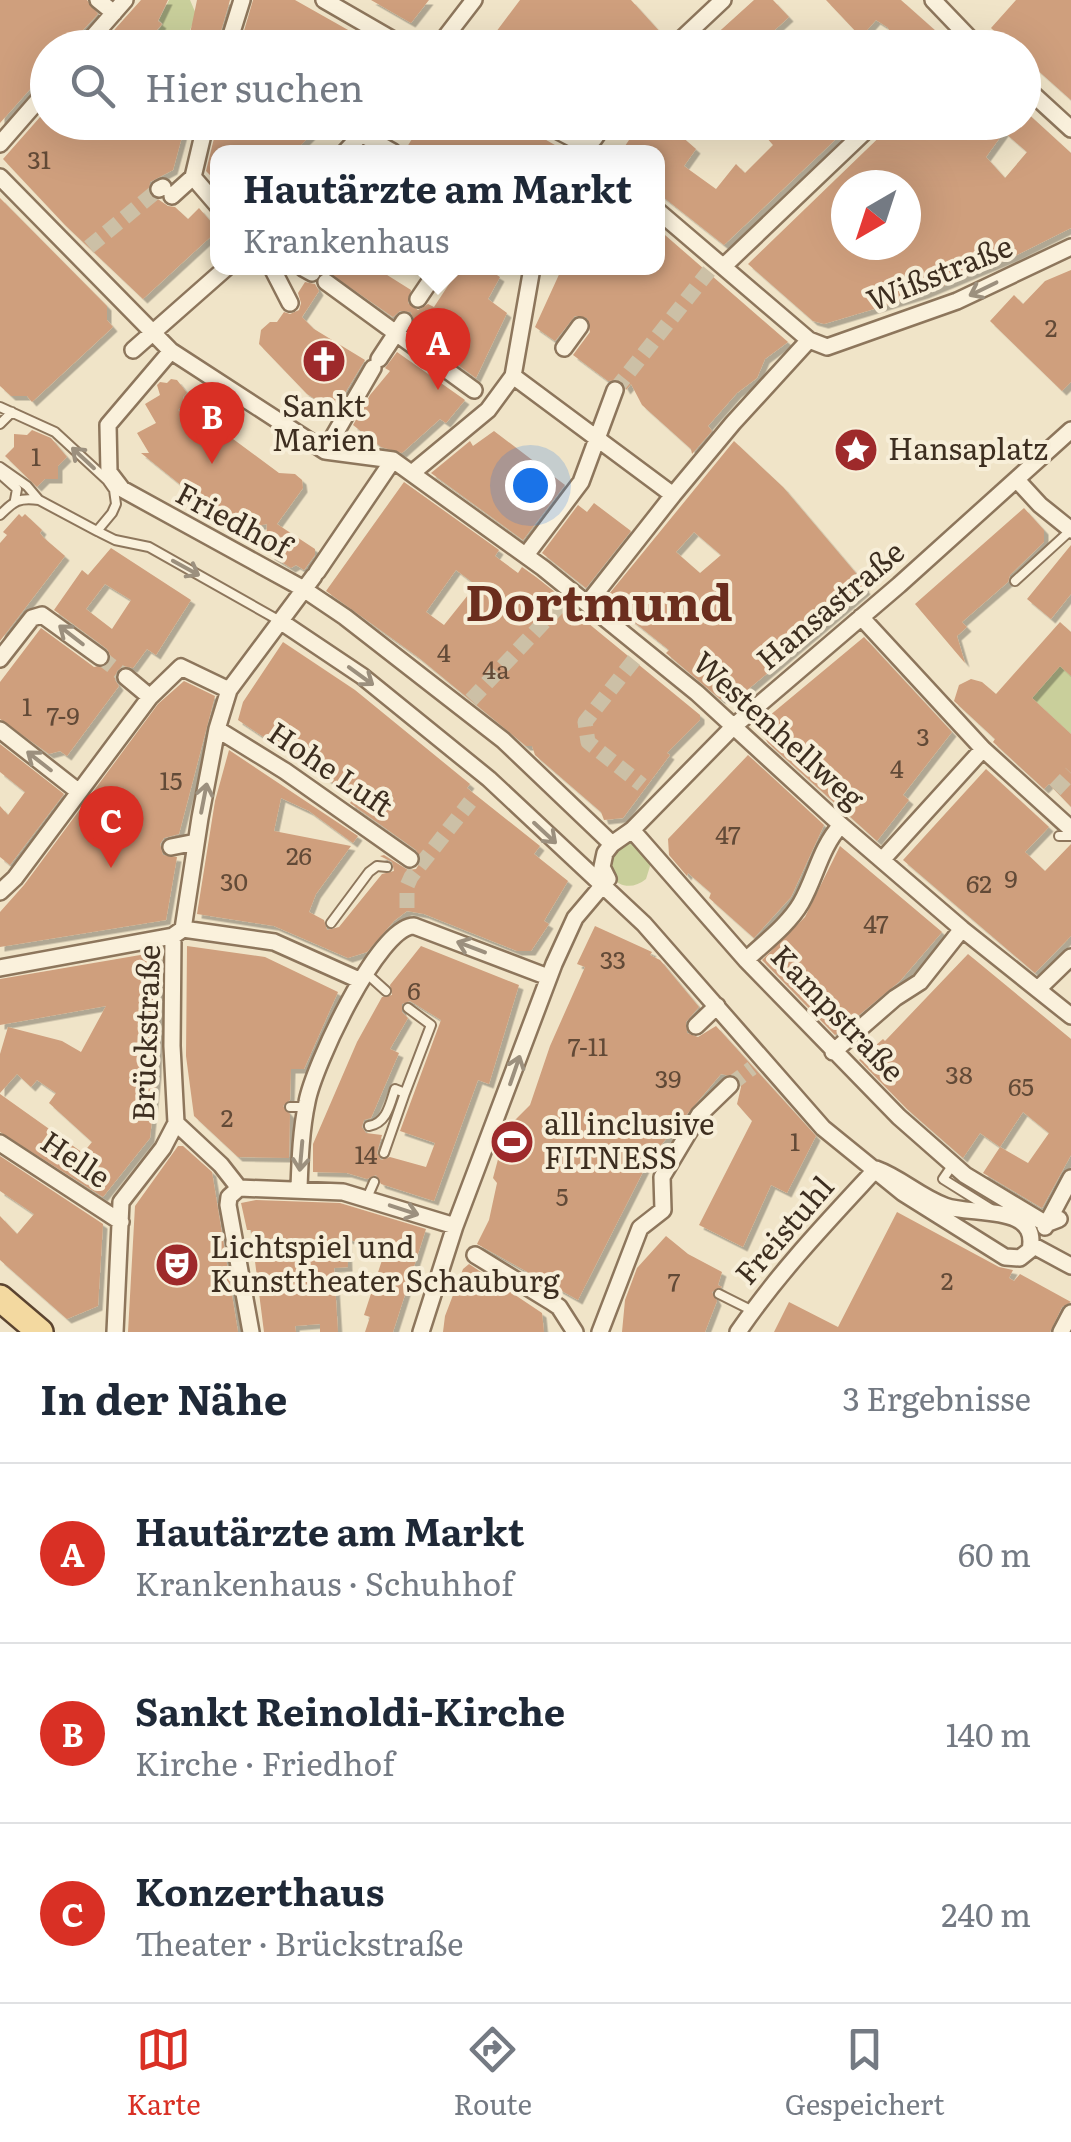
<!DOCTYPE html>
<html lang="de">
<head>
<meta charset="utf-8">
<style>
	body { margin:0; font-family:Literata,serif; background:#f6f6f7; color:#1f2937 }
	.compass { position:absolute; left:831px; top:170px; width:90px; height:90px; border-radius:50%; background:#fff; box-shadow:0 10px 40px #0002; rotate:219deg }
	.you { position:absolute; left:530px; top:485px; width:35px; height:35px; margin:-25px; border:8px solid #fff; border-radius:50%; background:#1a73e8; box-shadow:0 0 0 15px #1a73e833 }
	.badge { display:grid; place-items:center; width:65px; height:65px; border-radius:50%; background:#d93025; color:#fff; font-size:32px; font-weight:700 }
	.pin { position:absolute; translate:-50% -82px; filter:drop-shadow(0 2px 5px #0008) }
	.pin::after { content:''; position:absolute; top:52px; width:35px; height:30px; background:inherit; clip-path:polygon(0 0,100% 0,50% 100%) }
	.popup { position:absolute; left:210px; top:145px; width:455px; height:130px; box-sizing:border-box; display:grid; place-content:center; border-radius:20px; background:#fff; filter:drop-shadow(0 2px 8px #0005); font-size:32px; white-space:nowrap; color:#747a83 }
	.popup b { font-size:38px; color:#1f2937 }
	.popup::after { content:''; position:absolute; left:50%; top:100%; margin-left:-20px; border:20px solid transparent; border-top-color:#fff }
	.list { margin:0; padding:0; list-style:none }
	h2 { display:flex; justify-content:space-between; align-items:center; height:130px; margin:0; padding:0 40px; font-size:42px }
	h2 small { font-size:32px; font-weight:400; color:#747a83 }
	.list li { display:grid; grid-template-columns:65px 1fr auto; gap:30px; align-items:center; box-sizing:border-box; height:180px; padding:0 40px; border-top:2px solid #e0e1e3 }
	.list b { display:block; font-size:38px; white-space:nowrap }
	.list p { margin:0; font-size:32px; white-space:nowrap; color:#747a83 }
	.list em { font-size:32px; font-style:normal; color:#747a83 }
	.icon { flex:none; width:55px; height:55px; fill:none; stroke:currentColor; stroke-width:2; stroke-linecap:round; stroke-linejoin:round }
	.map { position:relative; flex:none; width:1071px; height:1332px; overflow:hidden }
	.search { position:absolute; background:#fff; box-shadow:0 10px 40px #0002; left:30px; right:30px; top:30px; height:110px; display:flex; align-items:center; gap:25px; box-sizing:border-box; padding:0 35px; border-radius:55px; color:#747a83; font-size:38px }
	.sheet { height:670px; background:#fff }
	nav { display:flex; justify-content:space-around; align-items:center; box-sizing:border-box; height:140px; border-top:2px solid #e0e1e3; background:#fff; font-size:28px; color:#747a83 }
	nav a { display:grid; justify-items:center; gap:5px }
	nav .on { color:#d93025 }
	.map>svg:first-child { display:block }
	.green { fill:#c9cf9b }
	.building { fill:#cf9f7d; fill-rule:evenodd; filter:url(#shadow) }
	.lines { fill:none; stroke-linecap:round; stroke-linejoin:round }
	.street-tunnel { stroke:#ccc0a6; stroke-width:15; stroke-dasharray:15 8; stroke-linecap:butt }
	.lane-casing { stroke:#8d765c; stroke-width:12 }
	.street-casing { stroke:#8d765c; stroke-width:20 }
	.primary-casing { stroke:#5b4430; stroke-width:30 }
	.lane { stroke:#faf1dc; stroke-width:8 }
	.street { stroke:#faf1dc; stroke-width:15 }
	.primary { stroke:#f3d9a0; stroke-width:25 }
	.oneway { stroke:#9c907e }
	.labels { text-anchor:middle; stroke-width:8; stroke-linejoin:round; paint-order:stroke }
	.number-label { font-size:25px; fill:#624a37 }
	.street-label { font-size:30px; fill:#3d2e20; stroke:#f7eed8 }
	.poi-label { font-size:30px; fill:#3d2e20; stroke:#f7eed8; text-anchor:start }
	.town-label { font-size:50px; font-weight:bold; fill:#6b2e1e; stroke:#f7eed8 }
</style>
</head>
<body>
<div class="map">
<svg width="1071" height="1332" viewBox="0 0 1071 1332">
	<defs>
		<filter id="shadow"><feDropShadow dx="4.5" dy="4.5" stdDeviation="0" flood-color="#0004"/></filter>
	</defs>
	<rect width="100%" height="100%" fill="#f0e4c8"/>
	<path class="green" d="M169,0H190L196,14L184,47L168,44L166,47L145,48L163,24L159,20Z
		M1060,666L1071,676V734L1032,698Z
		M628,842H634L651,863L646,879C634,889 620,888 610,876L609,854Z"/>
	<path class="building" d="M0,0H87L98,14L66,48H48V69L0,123Z
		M141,0H168L158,21L162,24L142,48H98Z
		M197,0H230L216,48H187Z
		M253,0H295L380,48H239Z
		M371,0H429L411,23Z
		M520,0H631L661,33L646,48H484Z
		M754,0H773L789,17L767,37L777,48H720L712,38Z
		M826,0H901L937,32L923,48H904L887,27L876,20L861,37Z
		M1016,0H1071V100L1024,58V48H1012L991,28Z
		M48,108V122H129L125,129L152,136L156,122H186L173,170L150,182L149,193L168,206L175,207L188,219L199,208L218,230L143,299L65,225L3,159Z
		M1024,110L1071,153V228L1013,257L924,294L824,324L813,321L748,264L895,122H1024ZM1004,132L1027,152L1005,178L986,157ZM846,185H906V245H846Z
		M218,122L275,125L278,122H324L294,152H218V183L206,171Z
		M434,122H515L567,152H509L499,147L495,152H404L421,124L430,130Z
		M641,122H665L696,149L684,166L716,189L736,164L745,173L773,145L760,130L768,122H786L795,132L806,122H854L724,245L658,193V152H621Z
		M0,198L107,306V320L113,327L32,402L27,396H11L0,386Z
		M658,229L788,342L765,359L757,378L737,393L708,426L712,431L692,454L691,449L642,405L631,384L626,390L620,380L608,381L573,355L590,332L587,318L575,316L555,341L535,327L562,268H658Z
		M322,268H376L411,290L408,303L418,310L428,304L434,307L455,275L465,268H486L500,277L488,299L507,313L476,378L417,335L411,312L400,311L393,317Z
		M1071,270V382L1062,391L990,321L1014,295L1023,304L1045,281Z
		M305,282L315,284L319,291L302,317L314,329L365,360L334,411L307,394L259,344L261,330L270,322H277L284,312L290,314L299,310L301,303L298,293Z
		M397,352L465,400L446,423L440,419L402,453L381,447L353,425L370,395L390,371L385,368Z
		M171,379L177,380L187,393L183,397L185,403L178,410L200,428L206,419L279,473L295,474L302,480L303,488L277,524L315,549V555L304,570L296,565L291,568L270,555L271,549L266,546L267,524L242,529L241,525L225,513L224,515L207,506L141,453H149L137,433L156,423L145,404L160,395L157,385L160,382L167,383Z
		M32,430L51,438L67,457L58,466V479H45L37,487L5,456L14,447V434L27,435Z
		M494,431L565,485L523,540L431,473L470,441L473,446Z
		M734,441L783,487L866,585L864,587L866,590L733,702L720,699L666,653L669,650L605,599ZM694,532L721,555L700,573L676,552Z
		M404,482L499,550L495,556L518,573L522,567L536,577L574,607L572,610L700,715V720L667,753L670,755L623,818L604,820L601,812L535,755L532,746H526L418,657L326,591ZM456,570L476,585L444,625L426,612Z
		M594,503L631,531L586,588L542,553L578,505L587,512Z
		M1024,508L1044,530V542L1010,575L1008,582L962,622L967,627L957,636L965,663L915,604Z
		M19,514L22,517L25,514L42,530L40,533L44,538L65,556L0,641V543L7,535L3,532Z
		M1071,545V594L1051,619L1027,599Z
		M111,548L191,600L156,655L147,649L133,668L123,666L117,671L115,680L119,686L67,756L60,751L49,754L0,719V682L41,628L94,667L108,664L111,657L107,649L54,610L82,570L88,575ZM105,584L131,600L112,629L86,609Z
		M1060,622L1071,632V676L1060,666L1032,698L1071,734V807L1049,784L1044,789L993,742L995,739L954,701L959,685L971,679L982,682L996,694Z
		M864,637L952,732L903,795L909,800L877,841L768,743L757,726Z
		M283,642L355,690L470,784L467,788L540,846L534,854L568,881L544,921L549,924L531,951H517L424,914L407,911L394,921L367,952L348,958L274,926L197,914L215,801L229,750L358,836L353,843L309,811L281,798L274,831L351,846L316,894L309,912L324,920L327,930L339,927L382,874L394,871L392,862L380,856L384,855L408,870L416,869L421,861L416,850L350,803L354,797L238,720L243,702Z
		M184,681L215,696L179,834L164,838L160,844L163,855L177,857L166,920L0,947V912L24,885L158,704Z
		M0,744L64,794L10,865L0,857V806L8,815L25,792L0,772Z
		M748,755L824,825L791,897L754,938L709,898L711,893L688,873L687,876L669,855L668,839Z
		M986,769L1049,827L1025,852L1045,871L1071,844V936L1035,973L903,860Z
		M840,846L942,932L900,981L835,1035L762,960L805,917Z
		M595,926L652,952L650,955L660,960L699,1007L686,1022L687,1033L698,1037L716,1026L816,1136L787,1193L771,1185L743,1247L699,1225L752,1121L737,1104L741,1087L739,1078L721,1074L650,1158L578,1300L477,1244L489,1220L497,1183L493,1178L501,1148L515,1120L530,1105L550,1046L585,967L577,964Z
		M187,946L265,957L338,992L304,1069H291L290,1100L283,1106L290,1114L289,1158L238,1157L194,1116L186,1056Z
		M421,946L519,985L489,1084L478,1080L434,1201L381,1184L376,1175L367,1179L347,1173L313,1172V1144L357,1042L382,997L392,995L390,985ZM410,1001L441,1020L400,1131L435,1143L426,1167L390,1157L381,1160L377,1153L382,1135L366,1133L362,1127L364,1120L371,1118L399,1053L390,1049L408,1018L402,1012V1004Z
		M152,953L161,957L157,1073L150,1138L103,1197L0,1132V1094L83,1153L92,1142L49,1103L56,1093L37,1080L31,1087L17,1074L0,1093V1054L8,1027L62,1041L81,1052L106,1006L0,1025V979Z
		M968,954L1071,1039V1155L1042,1208L983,1173L1000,1147L1028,1163L1049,1133L1023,1112L1000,1147L980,1133L963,1158L907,1109L859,1060L883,1039L885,1041Z
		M178,1146H183L212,1172L238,1332H128L135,1206Z
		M0,1156L103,1224L98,1306L67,1319L0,1260V1216L17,1234L34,1214L0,1191Z
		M256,1200L340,1203L426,1229L393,1332H365L370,1317L364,1315L385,1251L347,1239L348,1267L334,1268L338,1332H320V1324L295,1326L296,1332H264L251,1230H247L241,1203Z
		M897,1212L999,1267L1013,1270L1009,1278L1014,1281L1020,1274L1071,1302L1062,1307L1050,1332H774L789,1302L838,1327Z
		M666,1236L688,1254L722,1272L718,1285L722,1287L712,1292L717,1301L705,1332H622L625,1300L637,1268Z
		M469,1264L542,1313L544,1332H443L445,1316L463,1269Z"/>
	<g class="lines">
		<path class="street-tunnel" d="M89,247L159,189
			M615,390L709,271
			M100,657L126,677
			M634,660L585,722L588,742L642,785
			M471,700L562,603
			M1055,790L1071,773
			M407,908V886L411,877L470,802
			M730,1085L752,1068"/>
		<defs>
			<path id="lane" d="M0,407L55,432L107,480L114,490L116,504L112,513L97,531L39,500C19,497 14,501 0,515
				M0,424L12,412
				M0,467L27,486L38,499
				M0,474L17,489L15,500
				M97,531L115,540L149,547L280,621
				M1015,581L1071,530
				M1059,836H1071
				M331,923L369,872L377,866L387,867
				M366,973L386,991
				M290,1107H306
				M369,1126C387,1123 390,1104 395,1089L405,1093L431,1025L408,1008
				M384,1153L405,1093
				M954,1163L943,1179L991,1209
				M367,1198L374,1182
				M719,1294L753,1311"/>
			<path id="street" d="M98,0L114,13
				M324,0L407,48
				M933,0L979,48
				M83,48L125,0
				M227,48L242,0
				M437,48L474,0
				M672,48L723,0
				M1024,86L1071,129
				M206,122L193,177L218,206
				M541,122L583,144
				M363,135L393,152
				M0,144L48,89
				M583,144L594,139L606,122
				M345,152L373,122
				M0,177L171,351L325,451L393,460L543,568L697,693L841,825L962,929L1071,1016
				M159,189L163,187
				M172,196L193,177
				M658,211L809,340L827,347L957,301L1071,247
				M725,265L875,122
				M272,268L290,303
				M303,268L312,273
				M326,282L474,390
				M418,299L439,268
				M564,348L580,326
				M133,350L226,268
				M171,351L108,425L109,472L122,489L302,588L345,617L503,740L612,844
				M379,359L404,321
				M513,376L673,495L588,603
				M325,451L373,368
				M412,473L488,410L513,376L532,268
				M1017,480L1040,505L1071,530
				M673,495L733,423L809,340
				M526,555L581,482L615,390
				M317,572L393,460
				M861,617L983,749L1071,829
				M280,621L362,676L489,779L644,924L823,1128L903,1193L1005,1257L1020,1258L1030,1250C1040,1203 971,1216 945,1206C920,1197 901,1178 876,1169
				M0,659L32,618L42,615L100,657
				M126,677L150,697
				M217,729L285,771L410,859
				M0,730L79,792
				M632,830L746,960L899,1117L965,1175L1038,1219L1046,1224L1059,1219
				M171,847L196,842
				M882,860L983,749
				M0,892L15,878L150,697L181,667L229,690
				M183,929L274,942L359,980
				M746,960C764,943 789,924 801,903C816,877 820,848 841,825
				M0,968L173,936L183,929L200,818L217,729L229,690L314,576
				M1038,989L1071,957
				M696,1026L717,1006
				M833,1052L895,998L920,982L962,929
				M176,1123L221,1165L239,1188
				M0,1143L121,1222
				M239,1188L343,1192L455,1226
				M239,1188L229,1197L228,1205L251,1332
				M299,1188C300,1160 301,1130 307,1102C313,1068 378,926 414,926L548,977
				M1045,1227L1071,1178
				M1032,1245L1071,1266
				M475,1255L550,1301L559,1307L575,1332
				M115,1332L121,1202L163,1148L176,1123L172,1046L173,936
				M421,1332L455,1226L554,964L575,918L608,879L602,867L605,853L612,844L632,830L733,727L899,585L1071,430
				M600,1332L640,1228L663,1210L662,1177L699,1115L730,1085
				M738,1332C779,1272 827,1222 876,1169
				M1061,1332L1071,1313"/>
			<path id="primary" d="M0,1298L40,1332"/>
		</defs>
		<use href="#lane" class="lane-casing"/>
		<use href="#street" class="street-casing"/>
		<use href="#primary" class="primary-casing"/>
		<use href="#lane" class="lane"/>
		<use href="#street" class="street"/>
		<use href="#primary" class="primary"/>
	</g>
	<defs><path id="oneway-shaft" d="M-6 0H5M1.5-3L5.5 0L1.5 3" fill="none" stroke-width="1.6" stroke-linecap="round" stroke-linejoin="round" transform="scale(2.5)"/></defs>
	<g class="oneway">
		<use href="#oneway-shaft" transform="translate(983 289) rotate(154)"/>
		<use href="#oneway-shaft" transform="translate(83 458) rotate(-137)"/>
		<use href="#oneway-shaft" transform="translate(186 568) rotate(29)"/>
		<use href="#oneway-shaft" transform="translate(71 635) rotate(-142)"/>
		<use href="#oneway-shaft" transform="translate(361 676) rotate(36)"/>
		<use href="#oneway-shaft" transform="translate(39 761) rotate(-142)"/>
		<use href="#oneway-shaft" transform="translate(204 798) rotate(-79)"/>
		<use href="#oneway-shaft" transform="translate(545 833) rotate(43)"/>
		<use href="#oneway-shaft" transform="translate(471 947) rotate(-159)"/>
		<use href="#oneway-shaft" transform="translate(515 1070) rotate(-71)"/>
		<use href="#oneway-shaft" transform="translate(301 1156) rotate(95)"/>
		<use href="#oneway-shaft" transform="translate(404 1210) rotate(18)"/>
	</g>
	<defs>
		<symbol id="church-disc" viewBox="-11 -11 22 22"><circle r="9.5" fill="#9e2a2b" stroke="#f7eed8"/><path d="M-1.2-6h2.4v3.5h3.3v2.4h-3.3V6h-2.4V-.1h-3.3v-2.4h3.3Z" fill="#fff"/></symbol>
		<symbol id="sight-disc" viewBox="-11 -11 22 22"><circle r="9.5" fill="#9e2a2b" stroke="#f7eed8"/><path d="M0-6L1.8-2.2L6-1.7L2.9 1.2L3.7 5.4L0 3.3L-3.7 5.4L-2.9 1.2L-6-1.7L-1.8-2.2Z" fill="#fff"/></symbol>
		<symbol id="stadium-disc" viewBox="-11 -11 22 22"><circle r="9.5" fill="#9e2a2b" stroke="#f7eed8"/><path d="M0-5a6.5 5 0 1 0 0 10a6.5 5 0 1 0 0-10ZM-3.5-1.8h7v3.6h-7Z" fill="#fff"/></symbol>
		<symbol id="theatre-disc" viewBox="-11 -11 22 22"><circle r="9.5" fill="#9e2a2b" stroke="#f7eed8"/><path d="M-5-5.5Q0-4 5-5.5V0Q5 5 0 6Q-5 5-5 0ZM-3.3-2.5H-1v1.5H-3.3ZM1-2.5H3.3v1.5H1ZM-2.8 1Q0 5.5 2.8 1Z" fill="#fff"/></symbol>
	</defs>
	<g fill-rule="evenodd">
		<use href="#church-disc" x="299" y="336" width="50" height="50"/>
		<use href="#sight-disc" x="831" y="425" width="50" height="50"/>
		<use href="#stadium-disc" x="487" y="1117" width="50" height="50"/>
		<use href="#theatre-disc" x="152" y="1240" width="50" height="50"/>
	</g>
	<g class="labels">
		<g class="number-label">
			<text x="39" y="169">31</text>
			<text x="1051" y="337">2</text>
			<text x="36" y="466">1</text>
			<text x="444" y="662">4</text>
			<text x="496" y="679">4a</text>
			<text x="27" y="716">1</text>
			<text x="63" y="725">7-9</text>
			<text x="923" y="746">3</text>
			<text x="897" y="778">4</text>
			<text x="171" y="790">15</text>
			<text x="728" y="844">47</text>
			<text x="299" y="865">26</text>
			<text x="1011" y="888">9</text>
			<text x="234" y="891">30</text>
			<text x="979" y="893">62</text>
			<text x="876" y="933">47</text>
			<text x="613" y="969">33</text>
			<text x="414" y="1000">6</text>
			<text x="588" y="1056">7-11</text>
			<text x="959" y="1084">38</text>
			<text x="668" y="1088">39</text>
			<text x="1021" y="1096">65</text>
			<text x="227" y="1127">2</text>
			<text x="795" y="1151">1</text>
			<text x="366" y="1164">14</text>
			<text x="562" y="1206">5</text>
			<text x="947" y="1290">2</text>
			<text x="674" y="1291">7</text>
		</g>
		<g class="street-label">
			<text transform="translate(940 274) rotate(-22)" y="10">Wißstraße</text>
			<text transform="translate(233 521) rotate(28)" y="10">Friedhof</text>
			<text transform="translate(831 606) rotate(-40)" y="10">Hansastraße</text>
			<text transform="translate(778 731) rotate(42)" y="10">Westenhellweg</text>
			<text transform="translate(330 770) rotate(34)" y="10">Hohe Luft</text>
			<text transform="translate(837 1014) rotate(46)" y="10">Kampstraße</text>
			<text transform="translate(147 1033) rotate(-88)" y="10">Brückstraße</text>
			<text transform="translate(75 1160) rotate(34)" y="10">Helle</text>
			<text transform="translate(785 1231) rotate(-49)" y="10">Freistuhl</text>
		</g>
		<g class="poi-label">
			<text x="324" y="417" text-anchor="middle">Sankt<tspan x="324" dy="34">Marien</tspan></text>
			<text x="888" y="460">Hansaplatz</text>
			<text x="544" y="1135">all inclusive<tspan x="544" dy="34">FITNESS</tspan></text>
			<text x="210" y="1258">Lichtspiel und<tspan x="210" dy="34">Kunsttheater Schauburg</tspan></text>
		</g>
		<g class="town-label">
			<text x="599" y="621">Dortmund</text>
		</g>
	</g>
</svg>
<svg class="compass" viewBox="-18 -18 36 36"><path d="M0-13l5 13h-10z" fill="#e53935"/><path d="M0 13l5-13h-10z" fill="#747a83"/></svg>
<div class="you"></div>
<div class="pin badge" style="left:438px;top:390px">A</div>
<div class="popup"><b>Hautärzte am Markt</b>Krankenhaus</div>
<div class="pin badge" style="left:212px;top:464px">B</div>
<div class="pin badge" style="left:111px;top:868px">C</div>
<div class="search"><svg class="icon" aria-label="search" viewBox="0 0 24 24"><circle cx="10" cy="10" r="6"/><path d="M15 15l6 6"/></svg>Hier suchen</div>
</div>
<section class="sheet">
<h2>In der Nähe<small>3 Ergebnisse</small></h2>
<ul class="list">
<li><span class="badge">A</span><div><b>Hautärzte am Markt</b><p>Krankenhaus · Schuhhof</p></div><em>60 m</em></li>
<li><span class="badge">B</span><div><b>Sankt Reinoldi-Kirche</b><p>Kirche · Friedhof</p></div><em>140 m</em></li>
<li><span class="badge">C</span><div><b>Konzerthaus</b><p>Theater · Brückstraße</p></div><em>240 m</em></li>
</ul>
</section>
<nav>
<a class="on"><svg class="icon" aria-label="map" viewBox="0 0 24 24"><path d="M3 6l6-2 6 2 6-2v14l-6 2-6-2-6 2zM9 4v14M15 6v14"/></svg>Karte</a>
<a><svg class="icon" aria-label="directions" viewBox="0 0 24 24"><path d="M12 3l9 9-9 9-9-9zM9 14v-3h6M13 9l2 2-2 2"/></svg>Route</a>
<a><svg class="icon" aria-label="saved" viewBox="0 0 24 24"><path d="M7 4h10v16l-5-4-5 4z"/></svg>Gespeichert</a>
</nav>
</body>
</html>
